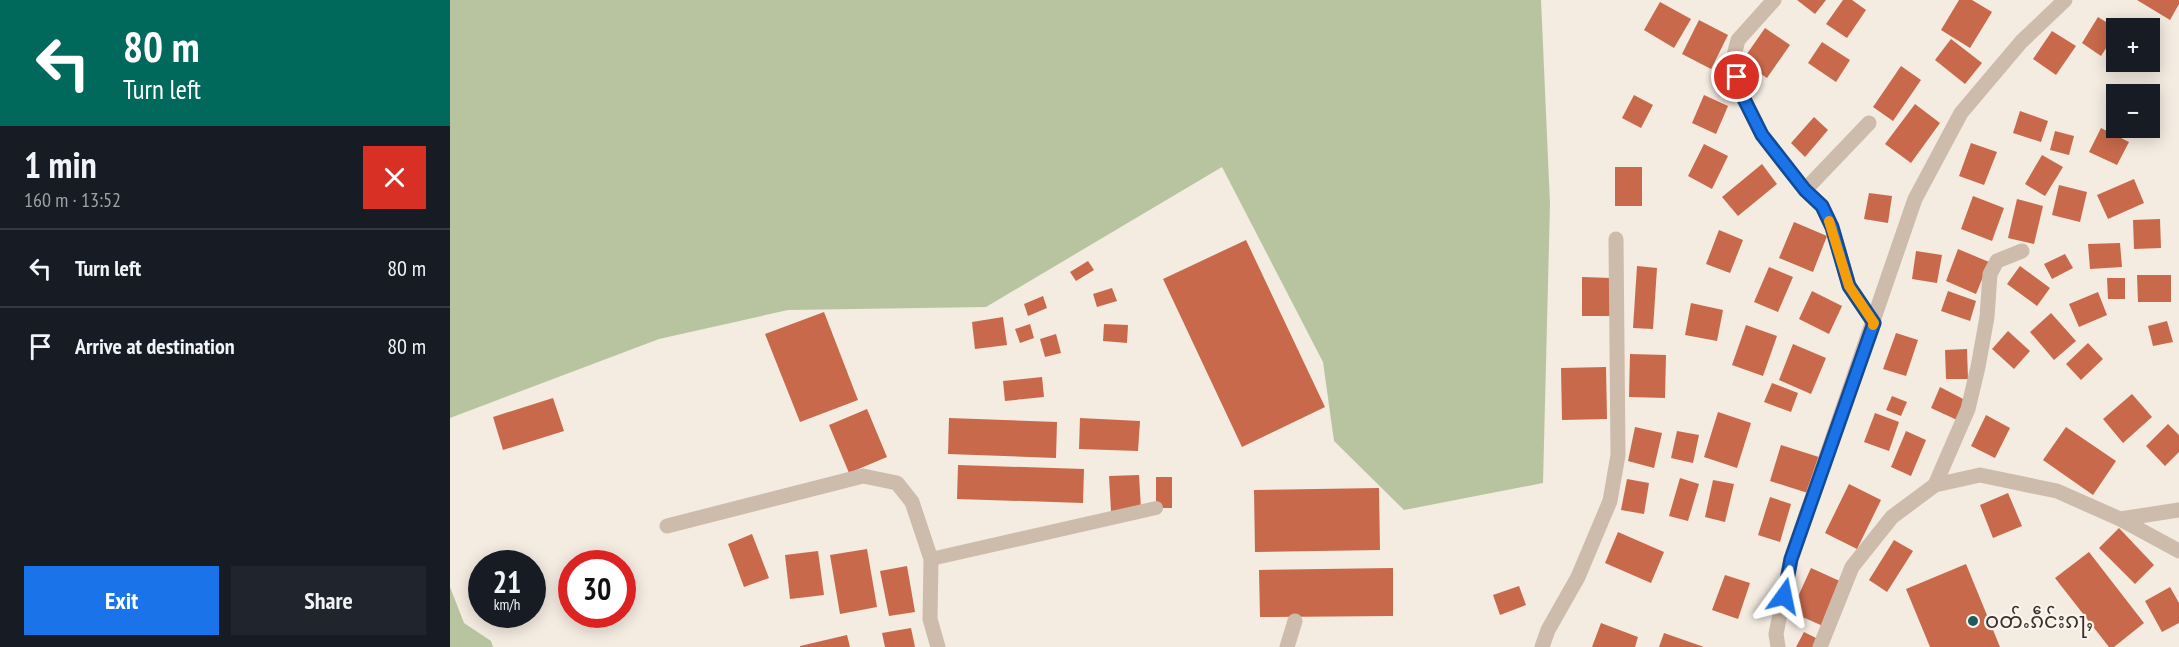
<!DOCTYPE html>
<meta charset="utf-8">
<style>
body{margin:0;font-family:"PT Sans Narrow","Noto Sans Myanmar",sans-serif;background:#20242c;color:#f1f3f6;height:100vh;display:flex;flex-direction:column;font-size:22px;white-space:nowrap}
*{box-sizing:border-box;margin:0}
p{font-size:20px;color:#9ea1a6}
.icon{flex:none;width:33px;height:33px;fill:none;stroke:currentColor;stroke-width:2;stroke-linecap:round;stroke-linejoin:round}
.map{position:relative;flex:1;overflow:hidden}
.details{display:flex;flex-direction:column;background:#171b24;width:450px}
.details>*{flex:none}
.banner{background:#00695c;color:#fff;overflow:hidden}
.tools{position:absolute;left:1656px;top:18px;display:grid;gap:12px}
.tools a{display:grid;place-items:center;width:54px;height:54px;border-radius:0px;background:#171b24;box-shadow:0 3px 15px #0003;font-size:30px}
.speed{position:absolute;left:18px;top:550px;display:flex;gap:12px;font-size:30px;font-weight:700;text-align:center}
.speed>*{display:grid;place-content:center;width:78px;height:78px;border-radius:50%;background:#171b24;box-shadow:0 3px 15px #0003;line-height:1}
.speed small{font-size:15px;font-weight:400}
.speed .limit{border:9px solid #d22;background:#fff;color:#111}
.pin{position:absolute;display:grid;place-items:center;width:51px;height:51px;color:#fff;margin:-26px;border:3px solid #fff;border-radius:50%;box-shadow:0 2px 6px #0007}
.me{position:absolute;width:66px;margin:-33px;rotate:12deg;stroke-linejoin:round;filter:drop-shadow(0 0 4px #0008)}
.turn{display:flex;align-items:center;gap:21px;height:126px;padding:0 24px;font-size:27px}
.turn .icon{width:78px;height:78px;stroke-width:2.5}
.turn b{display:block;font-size:42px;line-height:51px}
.round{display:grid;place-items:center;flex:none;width:63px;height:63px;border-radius:0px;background:#20242c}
.summary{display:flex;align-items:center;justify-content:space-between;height:102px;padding:0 24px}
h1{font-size:36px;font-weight:800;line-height:45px}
.primary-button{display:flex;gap:12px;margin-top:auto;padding:12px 24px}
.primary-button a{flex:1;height:69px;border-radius:0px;background:#1a73e8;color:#fff;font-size:24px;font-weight:800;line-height:69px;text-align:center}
.primary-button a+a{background:#20242c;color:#f1f3f6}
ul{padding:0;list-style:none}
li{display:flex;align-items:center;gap:18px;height:78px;padding:0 24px;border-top:2px solid #363941}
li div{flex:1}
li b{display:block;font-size:22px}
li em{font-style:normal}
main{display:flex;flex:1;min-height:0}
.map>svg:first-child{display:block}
.green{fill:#b8c4a0}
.building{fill:#c8694b}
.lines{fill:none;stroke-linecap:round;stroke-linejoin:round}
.lane{stroke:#cdbbac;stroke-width:14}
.street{stroke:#cdbbac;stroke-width:15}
.route-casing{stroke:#114b97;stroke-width:15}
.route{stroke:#1a73e8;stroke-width:10}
.slow{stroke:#f59e0b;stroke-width:10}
.poi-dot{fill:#1f5a5e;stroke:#fbf5ee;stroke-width:2}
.labels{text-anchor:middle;stroke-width:4.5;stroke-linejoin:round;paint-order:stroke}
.poi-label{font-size:21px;fill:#3b302b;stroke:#fbf5ee;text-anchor:start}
</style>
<main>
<section class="details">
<div class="banner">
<div class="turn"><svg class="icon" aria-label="left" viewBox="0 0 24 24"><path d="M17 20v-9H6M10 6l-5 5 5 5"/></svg><div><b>80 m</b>Turn left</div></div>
</div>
<div class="summary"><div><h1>1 min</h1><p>160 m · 13:52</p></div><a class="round" style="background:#d93025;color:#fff"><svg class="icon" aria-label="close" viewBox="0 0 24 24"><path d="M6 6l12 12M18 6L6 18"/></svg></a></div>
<ul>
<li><svg class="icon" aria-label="left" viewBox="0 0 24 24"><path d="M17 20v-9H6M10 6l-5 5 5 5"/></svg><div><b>Turn left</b></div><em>80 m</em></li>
<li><svg class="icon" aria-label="arrive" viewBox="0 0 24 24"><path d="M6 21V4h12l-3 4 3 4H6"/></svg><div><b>Arrive at destination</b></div><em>80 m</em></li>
</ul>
<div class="primary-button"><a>Exit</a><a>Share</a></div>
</section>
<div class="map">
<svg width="1729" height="647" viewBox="0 0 1729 647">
<rect width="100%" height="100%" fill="#f4ebe1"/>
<g class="green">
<path d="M 0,0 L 1091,0 L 1100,204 L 1093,483 L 954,510 L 884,441 L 873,362 L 772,167 L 536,307 L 338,310 L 209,339 L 0,418 Z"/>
<path d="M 0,587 L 14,623 L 41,641 L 43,647 L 0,647 Z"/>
</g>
<g class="building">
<path d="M 1347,0 L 1376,0 L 1365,14 Z"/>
<path d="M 1393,0 L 1402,0 L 1416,10 L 1397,38 L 1376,24 Z"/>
<path d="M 1509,0 L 1522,0 L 1542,12 L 1520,48 L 1491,30 Z"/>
<path d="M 1687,0 L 1729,0 L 1729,4 L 1720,20 Z"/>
<path d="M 1210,2 L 1241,19 L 1224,48 L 1194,30 Z"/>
<path d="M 1648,17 L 1666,28 L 1666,33 L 1651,56 L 1632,43 Z"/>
<path d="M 1249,20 L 1278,35 L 1261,69 L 1232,54 Z"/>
<path d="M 1315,28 L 1340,45 L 1317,78 L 1292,61 Z"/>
<path d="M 1602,31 L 1626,46 L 1606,75 L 1583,59 Z"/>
<path d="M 1501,39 L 1532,63 L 1515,84 L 1485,60 Z"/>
<path d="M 1372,42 L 1400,60 L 1386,82 L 1358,63 Z"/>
<path d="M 1451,66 L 1471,80 L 1443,121 L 1423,107 Z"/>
<path d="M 1184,95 L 1203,105 L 1191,128 L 1172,118 Z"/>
<path d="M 1254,95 L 1278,106 L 1266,134 L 1242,123 Z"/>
<path d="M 1465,104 L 1490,123 L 1461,163 L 1435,144 Z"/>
<path d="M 1570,111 L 1598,121 L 1591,142 L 1563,133 Z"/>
<path d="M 1364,117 L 1378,130 L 1355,157 L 1341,143 Z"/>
<path d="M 1651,128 L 1679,142 L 1667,165 L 1639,152 Z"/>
<path d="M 1605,131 L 1624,136 L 1619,155 L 1600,150 Z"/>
<path d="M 1521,143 L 1547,152 L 1534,185 L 1509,176 Z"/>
<path d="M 1254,144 L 1278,156 L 1262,189 L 1238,176 Z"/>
<path d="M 1592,155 L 1613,167 L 1595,196 L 1575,184 Z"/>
<path d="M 1312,164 L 1327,184 L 1288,216 L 1272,197 Z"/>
<rect x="1165" y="167" width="27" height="39"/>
<path d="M 1684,179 L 1694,203 L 1658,219 L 1647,195 Z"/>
<path d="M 1609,185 L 1637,192 L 1630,222 L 1602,215 Z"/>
<path d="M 1419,193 L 1442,196 L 1438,223 L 1414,219 Z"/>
<path d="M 1523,196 L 1554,208 L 1542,241 L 1511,229 Z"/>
<path d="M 1567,199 L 1593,206 L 1584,244 L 1558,238 Z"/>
<path d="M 1710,219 L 1711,248 L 1684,249 L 1683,220 Z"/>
<path d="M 1344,222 L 1377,236 L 1363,272 L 1329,258 Z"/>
<path d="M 1269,230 L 1293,240 L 1280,273 L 1256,264 Z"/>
<path d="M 796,240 L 875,407 L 792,447 L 713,279 Z"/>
<path d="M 1670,243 L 1672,267 L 1640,269 L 1638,244 Z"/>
<path d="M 1508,249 L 1539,262 L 1526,294 L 1496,281 Z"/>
<path d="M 1466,251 L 1492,255 L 1487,283 L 1462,279 Z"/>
<path d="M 1615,254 L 1623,268 L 1602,279 L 1594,264 Z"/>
<path d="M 638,261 L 644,270 L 626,281 L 620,272 Z"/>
<path d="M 1187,266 L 1207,268 L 1203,329 L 1183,328 Z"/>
<path d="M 1570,266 L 1600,288 L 1587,306 L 1557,284 Z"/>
<path d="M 1319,267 L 1343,277 L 1328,312 L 1304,302 Z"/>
<path d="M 1687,275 L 1721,275 L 1721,302 L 1688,302 Z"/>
<path d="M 1132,277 L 1161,278 L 1161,316 L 1132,316 Z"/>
<path d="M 1657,278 L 1675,278 L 1675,299 L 1658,299 Z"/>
<path d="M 662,288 L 667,301 L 647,307 L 643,294 Z"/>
<path d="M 1362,291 L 1392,306 L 1379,334 L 1349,319 Z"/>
<path d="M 1498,291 L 1526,301 L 1520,321 L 1491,311 Z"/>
<path d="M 1648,292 L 1657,315 L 1629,327 L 1619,304 Z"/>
<path d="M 593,296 L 597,308 L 578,316 L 574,304 Z"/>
<path d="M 1241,303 L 1273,310 L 1267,341 L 1235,335 Z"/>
<path d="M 374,312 L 408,400 L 350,422 L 315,334 Z"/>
<path d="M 1601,313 L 1626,341 L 1604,360 L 1580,332 Z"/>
<path d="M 553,317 L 557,345 L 525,349 L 522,322 Z"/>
<path d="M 1717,321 L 1723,342 L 1703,346 L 1698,326 Z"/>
<path d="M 580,324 L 584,338 L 570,343 L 565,329 Z"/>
<path d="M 654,324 L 678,325 L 677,343 L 653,341 Z"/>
<path d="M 1296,325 L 1327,336 L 1313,376 L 1282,365 Z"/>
<path d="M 1558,331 L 1580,351 L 1564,369 L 1542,349 Z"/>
<path d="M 1446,333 L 1468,340 L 1456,376 L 1433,369 Z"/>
<path d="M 606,334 L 611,353 L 595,357 L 590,339 Z"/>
<path d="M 1638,343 L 1653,359 L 1631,380 L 1616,364 Z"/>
<path d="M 1343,344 L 1376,358 L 1361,394 L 1329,380 Z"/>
<path d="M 1517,349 L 1518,379 L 1496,379 L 1495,350 Z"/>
<path d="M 1180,354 L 1216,355 L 1215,398 L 1179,397 Z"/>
<path d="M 1156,367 L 1157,419 L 1112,420 L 1111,368 Z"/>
<path d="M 592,377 L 594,397 L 555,401 L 553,381 Z"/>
<path d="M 1322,383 L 1348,393 L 1341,412 L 1314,402 Z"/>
<path d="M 1490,387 L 1517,401 L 1507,420 L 1481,408 Z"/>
<path d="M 1682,394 L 1702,417 L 1673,443 L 1653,419 Z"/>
<path d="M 1442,396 L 1457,402 L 1451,416 L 1436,410 Z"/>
<path d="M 103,398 L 114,431 L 53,450 L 43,417 Z"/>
<path d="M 417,409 L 437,457 L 399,473 L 379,425 Z"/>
<path d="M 1268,412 L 1301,423 L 1287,468 L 1254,457 Z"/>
<path d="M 1425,413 L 1449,422 L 1439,451 L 1414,442 Z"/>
<path d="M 1536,415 L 1560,428 L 1545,458 L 1521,446 Z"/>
<path d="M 499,418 L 607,422 L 606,458 L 498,454 Z"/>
<path d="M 630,418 L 690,421 L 688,451 L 629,449 Z"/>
<path d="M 1718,424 L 1729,435 L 1729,452 L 1715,466 L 1696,446 Z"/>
<path d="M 1185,427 L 1212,433 L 1204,468 L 1178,461 Z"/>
<path d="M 1616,427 L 1666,461 L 1643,495 L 1593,460 Z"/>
<path d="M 1227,431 L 1249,435 L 1243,463 L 1221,458 Z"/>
<path d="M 1456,431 L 1476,440 L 1461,476 L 1441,467 Z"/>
<path d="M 1331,445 L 1372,458 L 1361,494 L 1320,481 Z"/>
<path d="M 508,465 L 634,469 L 633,503 L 507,499 Z"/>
<path d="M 689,475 L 691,509 L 661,511 L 659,476 Z"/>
<rect x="706" y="477" width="16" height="31"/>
<path d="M 1230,478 L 1249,484 L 1238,521 L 1219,516 Z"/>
<path d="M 1177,479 L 1199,483 L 1194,514 L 1171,510 Z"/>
<path d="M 1263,480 L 1284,484 L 1275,522 L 1255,517 Z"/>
<path d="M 1399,484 L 1431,500 L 1407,549 L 1375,533 Z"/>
<path d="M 929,488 L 930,550 L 805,552 L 804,490 Z"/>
<path d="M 1558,493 L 1572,526 L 1543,538 L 1530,505 Z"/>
<path d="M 1320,497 L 1341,504 L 1330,542 L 1308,535 Z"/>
<path d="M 1669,528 L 1704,565 L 1685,584 L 1649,548 Z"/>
<path d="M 1168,532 L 1214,552 L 1201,583 L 1155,563 Z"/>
<path d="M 302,534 L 319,578 L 294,587 L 278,544 Z"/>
<path d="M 1444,540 L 1463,551 L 1437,592 L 1419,580 Z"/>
<path d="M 417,549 L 427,607 L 390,614 L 380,555 Z"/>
<path d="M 368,551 L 374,595 L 340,599 L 335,555 Z"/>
<path d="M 1639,552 L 1694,623 L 1664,647 L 1659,647 L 1605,578 Z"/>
<path d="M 1516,564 L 1550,647 L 1480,647 L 1456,589 Z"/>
<path d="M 457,566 L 465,612 L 439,616 L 430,571 Z"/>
<path d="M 943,568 L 943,616 L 810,617 L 809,570 Z"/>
<path d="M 1361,568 L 1392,582 L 1373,626 L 1341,612 Z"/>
<path d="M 1275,575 L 1300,583 L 1288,619 L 1262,610 Z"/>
<path d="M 1069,586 L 1076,605 L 1050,615 L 1043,595 Z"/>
<path d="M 1720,587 L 1729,603 L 1729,623 L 1712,632 L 1695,601 Z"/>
<path d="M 1151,623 L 1188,637 L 1185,647 L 1142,647 Z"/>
<path d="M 461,628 L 465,647 L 435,647 L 432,633 Z"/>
<path d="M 1354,632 L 1368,639 L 1364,647 L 1346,647 Z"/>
<path d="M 1214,633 L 1254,647 L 1209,647 Z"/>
<path d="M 397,635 L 400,647 L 350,647 L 350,646 Z"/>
</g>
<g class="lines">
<path class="lane" d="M 481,559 L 706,508"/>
<g class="street">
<path d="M 1324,0 L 1288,40 L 1283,59 L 1292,95 L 1312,135 L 1355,190 L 1372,206 L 1382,227 L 1399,286 L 1424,323"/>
<path d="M 1355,190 L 1419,123"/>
<path d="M 1485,485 L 1518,409 L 1528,367 L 1537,317 L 1540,274 L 1547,261 L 1572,251"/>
<path d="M 1670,519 L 1729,510"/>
<path d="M 217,526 L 413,476 L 447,483 L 462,502 L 481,559 L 480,619 L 488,647"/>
<path d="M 837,647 L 845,621"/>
<path d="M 1092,647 L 1098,630 L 1128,577 L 1160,501 L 1168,455 L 1166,239"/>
<path d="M 1328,647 L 1326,634 L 1341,559 L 1465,199 L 1511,113 L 1571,42 L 1615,0"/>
<path d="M 1370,647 L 1402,567 L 1442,517 L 1485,485 L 1530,475 L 1607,491 L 1670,519 L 1729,551"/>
</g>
</g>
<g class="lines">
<g class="route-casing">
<path id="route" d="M 1287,77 L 1292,95 L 1312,135 L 1355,190 L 1372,206 L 1382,227 L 1399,286 L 1424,323 L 1341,559 L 1334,596"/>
</g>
<use href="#route" class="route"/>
<path class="slow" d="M 1379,221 L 1399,286 L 1424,323 L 1423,325"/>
</g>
<circle class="poi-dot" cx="1523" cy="621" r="6"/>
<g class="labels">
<g class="poi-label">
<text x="1535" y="628">ဝတ်ႉၵဵင်းၵႃႇ</text>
</g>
</g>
</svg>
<div class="tools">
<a>+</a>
<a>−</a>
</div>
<div class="speed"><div>21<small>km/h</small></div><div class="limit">30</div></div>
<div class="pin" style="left:1287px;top:77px;background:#d93025"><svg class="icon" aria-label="arrive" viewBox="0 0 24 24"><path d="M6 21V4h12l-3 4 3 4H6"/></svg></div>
<svg class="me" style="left:1334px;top:596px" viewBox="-20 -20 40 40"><path d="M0-17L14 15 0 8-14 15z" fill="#1a73e8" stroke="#fff" stroke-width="4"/></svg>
</div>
</main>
